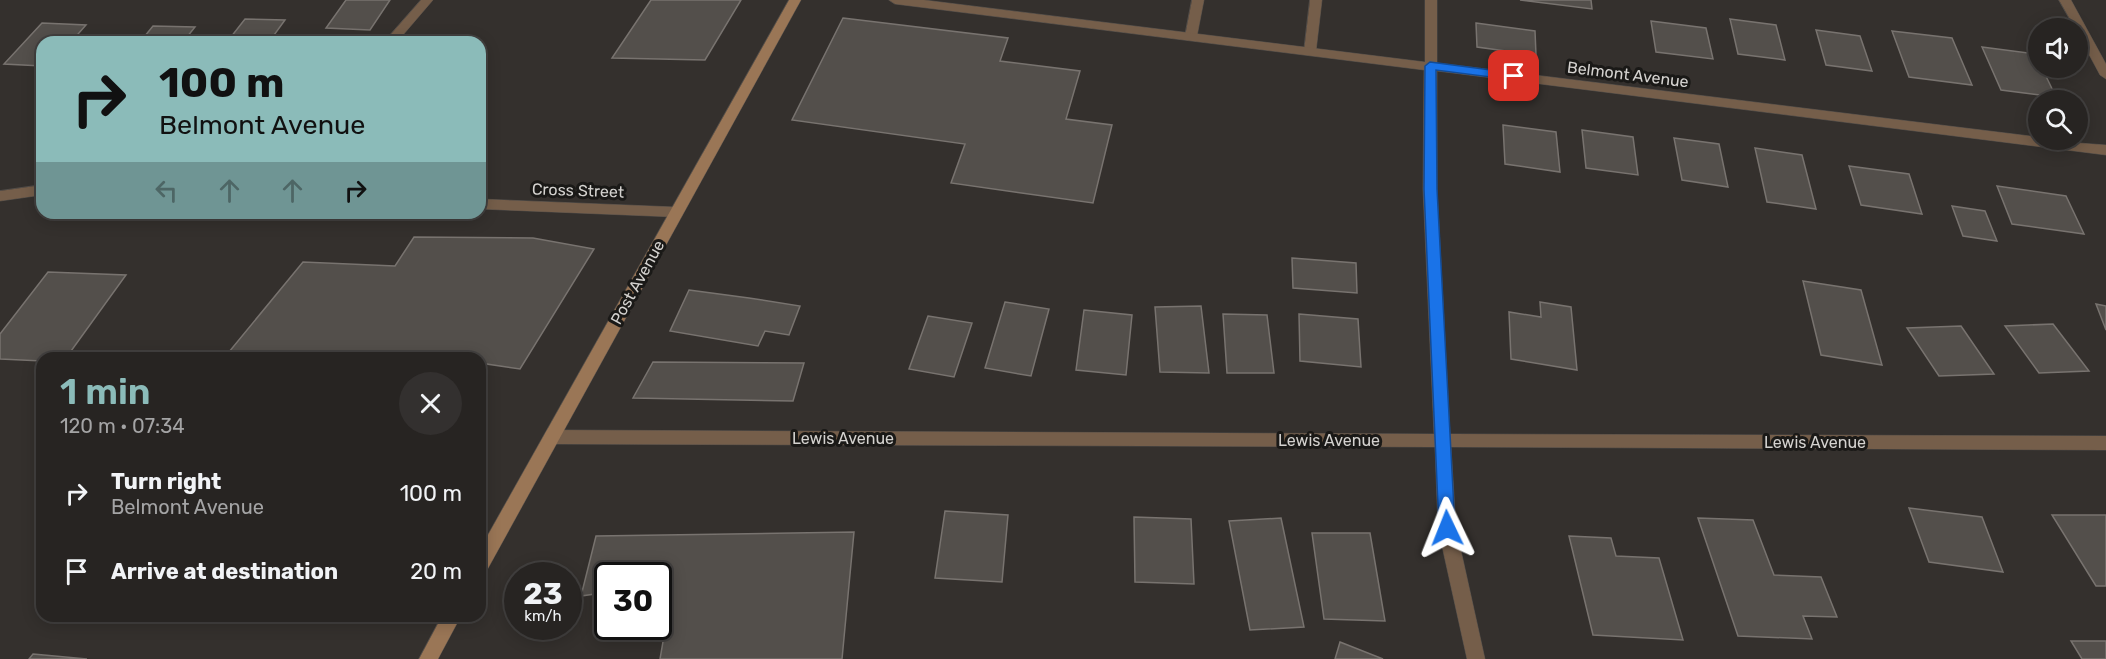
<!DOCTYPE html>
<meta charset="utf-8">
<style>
body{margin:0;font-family:Rubik,sans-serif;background:#33302f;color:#f1f3f6;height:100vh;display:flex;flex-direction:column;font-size:22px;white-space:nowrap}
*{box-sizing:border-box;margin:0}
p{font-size:20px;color:#a4a4a5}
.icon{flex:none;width:33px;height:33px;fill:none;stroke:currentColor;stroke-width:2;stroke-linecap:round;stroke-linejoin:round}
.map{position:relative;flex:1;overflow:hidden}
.details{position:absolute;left:36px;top:352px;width:450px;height:270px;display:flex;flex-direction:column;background:#272422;border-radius:18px;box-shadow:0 3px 15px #0003,0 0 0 2px #434140}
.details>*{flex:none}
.banner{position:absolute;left:36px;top:36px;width:450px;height:183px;border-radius:18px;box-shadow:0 3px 15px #0003,0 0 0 2px #434140;background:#8bbbb9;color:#111;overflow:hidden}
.controls{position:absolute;left:2028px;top:18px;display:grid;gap:12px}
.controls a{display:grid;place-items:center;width:60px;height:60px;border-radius:50%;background:#272422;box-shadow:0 3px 15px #0003,0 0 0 2px #434140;font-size:30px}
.speed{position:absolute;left:504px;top:562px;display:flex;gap:12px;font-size:30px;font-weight:700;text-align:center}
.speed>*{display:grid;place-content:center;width:78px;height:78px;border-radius:50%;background:#272422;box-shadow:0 3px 15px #0003,0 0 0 2px #434140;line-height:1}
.speed small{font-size:15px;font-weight:400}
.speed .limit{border:3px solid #111;border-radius:9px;background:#fff;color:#111}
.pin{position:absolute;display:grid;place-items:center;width:51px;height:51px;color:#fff;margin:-26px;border-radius:12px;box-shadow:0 3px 9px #0006}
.me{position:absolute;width:66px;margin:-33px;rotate:358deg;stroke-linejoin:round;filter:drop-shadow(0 0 4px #0008)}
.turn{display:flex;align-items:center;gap:21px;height:126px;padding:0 24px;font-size:27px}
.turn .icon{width:78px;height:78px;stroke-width:2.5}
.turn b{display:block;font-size:42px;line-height:51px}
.lanes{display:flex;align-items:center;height:57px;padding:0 24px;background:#0003;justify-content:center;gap:30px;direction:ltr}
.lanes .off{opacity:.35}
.round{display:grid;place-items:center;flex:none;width:63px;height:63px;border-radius:32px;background:#33302f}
.headline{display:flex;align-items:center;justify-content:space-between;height:102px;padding:0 24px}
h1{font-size:36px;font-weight:600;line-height:45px;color:#8bbbb9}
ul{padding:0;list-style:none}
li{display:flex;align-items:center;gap:18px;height:78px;padding:0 24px}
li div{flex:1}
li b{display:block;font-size:22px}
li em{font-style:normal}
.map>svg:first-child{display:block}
.building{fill:#534f4b;stroke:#78736f;stroke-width:1.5}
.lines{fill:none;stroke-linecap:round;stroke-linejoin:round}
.lane-casing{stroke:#514d4a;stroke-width:1}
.street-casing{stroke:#514d4a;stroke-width:1}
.secondary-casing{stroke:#514d4a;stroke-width:1}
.lane{fill:#755e4a;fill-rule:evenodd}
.street{fill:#755e4a;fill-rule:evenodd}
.secondary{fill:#9a7656;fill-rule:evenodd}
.route{fill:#1a73e8;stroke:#114b97;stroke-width:1.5}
.labels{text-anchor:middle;stroke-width:6;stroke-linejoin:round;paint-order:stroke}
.street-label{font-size:16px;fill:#d4d2cf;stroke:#1a1917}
</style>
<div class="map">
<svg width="2106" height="659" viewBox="0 0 2106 659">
<rect width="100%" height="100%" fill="#34302d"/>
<g class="building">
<path d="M 346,0 L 390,0 L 370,30 L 326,28 Z"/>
<path d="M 651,0 L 741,0 L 705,60 L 612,58 Z"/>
<path d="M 1520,0 L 1591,0 L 1592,9 Z"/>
<path d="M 843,18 L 1008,38 L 1000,61 L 1080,71 L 1066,119 L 1112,125 L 1093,203 L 951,183 L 965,144 L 792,120 Z"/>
<path d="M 245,19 L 285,20 L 269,42 L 227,42 Z"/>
<path d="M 1730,19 L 1776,25 L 1785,60 L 1738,54 Z"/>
<path d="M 1651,21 L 1706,28 L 1713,59 L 1656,52 Z"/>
<path d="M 42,23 L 86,25 L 71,42 L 42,42 L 42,66 L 4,64 Z"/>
<path d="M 1476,23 L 1535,31 L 1536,55 L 1477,47 Z"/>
<path d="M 153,26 L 195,27 L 183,42 L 140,42 Z"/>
<path d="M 1816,30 L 1860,36 L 1872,71 L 1826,65 Z"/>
<path d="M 1892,31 L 1952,38 L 1972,85 L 1909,77 Z"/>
<path d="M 1982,47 L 2036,54 L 2038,68 L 2042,68 L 2056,97 L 2001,90 Z"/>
<path d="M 1503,125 L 1556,132 L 1560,172 L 1505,164 Z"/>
<path d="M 1582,130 L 1633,137 L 1638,175 L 1586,168 Z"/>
<path d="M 1674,138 L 1719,144 L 1728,187 L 1682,180 Z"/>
<path d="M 1755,148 L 1802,155 L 1816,209 L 1767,202 Z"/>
<path d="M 1849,166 L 1909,174 L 1922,214 L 1861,205 Z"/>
<path d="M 1997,186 L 2066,196 L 2084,234 L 2012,224 Z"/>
<path d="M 1952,206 L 1985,211 L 1997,241 L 1963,236 Z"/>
<path d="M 414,237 L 533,238 L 594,249 L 520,369 L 480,363 L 480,358 L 224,358 L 303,262 L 395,266 Z"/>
<path d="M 1292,258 L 1356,263 L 1357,293 L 1293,288 Z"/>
<path d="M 48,272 L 126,275 L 66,358 L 42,358 L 42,361 L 0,359 L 0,334 Z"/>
<path d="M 1803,281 L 1861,290 L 1882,365 L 1821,355 Z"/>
<path d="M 689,290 L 749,298 L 800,306 L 789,335 L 765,331 L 758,346 L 670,331 Z"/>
<path d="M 1005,302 L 1049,309 L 1031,376 L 985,368 Z"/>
<path d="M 1540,302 L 1571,307 L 1577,370 L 1511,359 L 1509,312 L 1541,317 Z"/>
<path d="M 2096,304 L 2106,306 L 2106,330 Z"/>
<path d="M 1201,306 L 1209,373 L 1160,372 L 1155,307 Z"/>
<path d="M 1084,310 L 1132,315 L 1126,375 L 1076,370 Z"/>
<path d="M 1223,314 L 1267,315 L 1274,373 L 1227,373 Z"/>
<path d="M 1299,314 L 1358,319 L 1361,367 L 1300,361 Z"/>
<path d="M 928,316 L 972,323 L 954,377 L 909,369 Z"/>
<path d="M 2053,324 L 2089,371 L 2039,373 L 2005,326 Z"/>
<path d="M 1961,326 L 1994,374 L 1939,376 L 1907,328 Z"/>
<path d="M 653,362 L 804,363 L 793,401 L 633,398 Z"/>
<path d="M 1909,508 L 1982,517 L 2003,572 L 1929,562 Z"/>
<path d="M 945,511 L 1008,515 L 1002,582 L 935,578 Z"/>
<path d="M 2052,515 L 2106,515 L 2106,586 L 2096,586 Z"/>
<path d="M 1134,517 L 1191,519 L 1194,584 L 1135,582 Z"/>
<path d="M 1281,518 L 1304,627 L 1250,630 L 1229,521 Z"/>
<path d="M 1698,518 L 1753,520 L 1774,575 L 1821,577 L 1837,617 L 1803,616 L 1812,639 L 1738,636 Z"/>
<path d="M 854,532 L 842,659 L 660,659 L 664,636 L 600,636 L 608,603 L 608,627 L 658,627 L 658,576 L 608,576 L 608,592 L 581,596 L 596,536 Z"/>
<path d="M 1312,533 L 1370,533 L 1385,621 L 1324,619 Z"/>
<path d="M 1569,536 L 1611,538 L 1616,556 L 1659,558 L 1683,640 L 1593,635 Z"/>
<path d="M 2071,641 L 2106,641 L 2106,659 L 2082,659 Z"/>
<path d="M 1340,642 L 1383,659 L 1335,659 Z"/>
<path d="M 33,654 L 87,659 L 29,659 Z"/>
</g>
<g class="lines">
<g class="lane-casing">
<g id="lane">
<path d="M 421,0 L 433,0 L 397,42 L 384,42 Z"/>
<path d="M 1192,0 L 1204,0 L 1197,36 L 1191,40 L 1185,36 Z"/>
<path d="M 1310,0 L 1322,0 L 1316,51 L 1310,55 L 1304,51 Z"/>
</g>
</g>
<g class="street-casing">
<g id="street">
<path d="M 889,0 L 924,0 L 1425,62 L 1425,0 L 1437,0 L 1437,63 L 2038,137 L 2038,140 L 2106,145 L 2106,155 L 1437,71 L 1437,189 L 1450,434 L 2106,436 L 2106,450 L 1451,447 L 1456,528 L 1485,659 L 1467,659 L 1438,528 L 1435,447 L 552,444 L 546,442 L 544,437 L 546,432 L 552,430 L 1434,434 L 1423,189 L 1424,70 L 895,4 Z"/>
<path d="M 2059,0 L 2071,0 L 2106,64 L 2106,79 L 2100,75 L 2078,34 L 2078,28 L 2075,28 Z"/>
<path d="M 42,185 L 42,195 L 0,201 L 0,191 Z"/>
<path d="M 480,199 L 675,207 L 682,212 L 675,217 L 480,209 Z"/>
</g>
</g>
<g class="secondary-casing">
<g id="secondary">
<path d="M 789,0 L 801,0 L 486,572 L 480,574 L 480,549 Z"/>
<path d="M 442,616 L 461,616 L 438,659 L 419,659 Z"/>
</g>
</g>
<use href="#lane" class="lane"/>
<use href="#street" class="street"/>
<use href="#secondary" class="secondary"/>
</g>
<path class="route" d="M 1430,62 L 1514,73 L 1520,76 L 1514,80 L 1436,70 L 1437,189 L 1455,528 L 1452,533 L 1447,535 L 1441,533 L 1439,528 L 1424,189 L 1425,66 Z"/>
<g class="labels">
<g class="street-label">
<text transform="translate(1628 74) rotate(7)" y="6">Belmont Avenue</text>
<text transform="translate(578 190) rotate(2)" y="6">Cross Street</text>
<text transform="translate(637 282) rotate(-61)" y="6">Post Avenue</text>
<text x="843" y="444">Lewis Avenue</text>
<text x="1329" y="446">Lewis Avenue</text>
<text x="1815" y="448">Lewis Avenue</text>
</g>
</g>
</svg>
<div class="controls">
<a><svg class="icon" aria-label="sound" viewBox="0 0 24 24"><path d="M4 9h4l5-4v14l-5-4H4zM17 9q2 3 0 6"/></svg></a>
<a><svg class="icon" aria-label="search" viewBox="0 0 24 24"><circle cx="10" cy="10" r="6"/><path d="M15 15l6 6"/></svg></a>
</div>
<div class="speed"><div>23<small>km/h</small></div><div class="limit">30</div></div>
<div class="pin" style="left:1514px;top:76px;background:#d93025"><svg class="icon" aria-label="arrive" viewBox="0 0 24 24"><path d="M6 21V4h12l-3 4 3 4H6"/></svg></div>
<svg class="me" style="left:1447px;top:528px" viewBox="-20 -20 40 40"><path d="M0-17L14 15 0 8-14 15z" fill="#1a73e8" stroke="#fff" stroke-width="4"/></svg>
<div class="banner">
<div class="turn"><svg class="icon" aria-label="right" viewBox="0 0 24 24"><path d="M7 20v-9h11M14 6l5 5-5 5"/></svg><div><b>100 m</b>Belmont Avenue</div></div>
<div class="lanes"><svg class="icon off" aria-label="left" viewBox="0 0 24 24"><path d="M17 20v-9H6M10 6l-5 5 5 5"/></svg><svg class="icon off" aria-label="ahead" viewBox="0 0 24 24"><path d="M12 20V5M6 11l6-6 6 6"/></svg><svg class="icon off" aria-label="ahead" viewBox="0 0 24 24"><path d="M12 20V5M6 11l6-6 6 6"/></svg><svg class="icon" aria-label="right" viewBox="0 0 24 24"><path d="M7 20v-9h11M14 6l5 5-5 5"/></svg></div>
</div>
<section class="details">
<div class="headline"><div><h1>1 min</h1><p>120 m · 07:34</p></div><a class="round"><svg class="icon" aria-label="close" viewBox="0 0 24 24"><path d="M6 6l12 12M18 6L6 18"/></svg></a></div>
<ul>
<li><svg class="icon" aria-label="right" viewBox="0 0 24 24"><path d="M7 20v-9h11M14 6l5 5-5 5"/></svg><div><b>Turn right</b><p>Belmont Avenue</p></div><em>100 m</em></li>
<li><svg class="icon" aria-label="arrive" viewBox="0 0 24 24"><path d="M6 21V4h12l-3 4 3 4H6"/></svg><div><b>Arrive at destination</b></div><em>20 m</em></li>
</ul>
</section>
</div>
